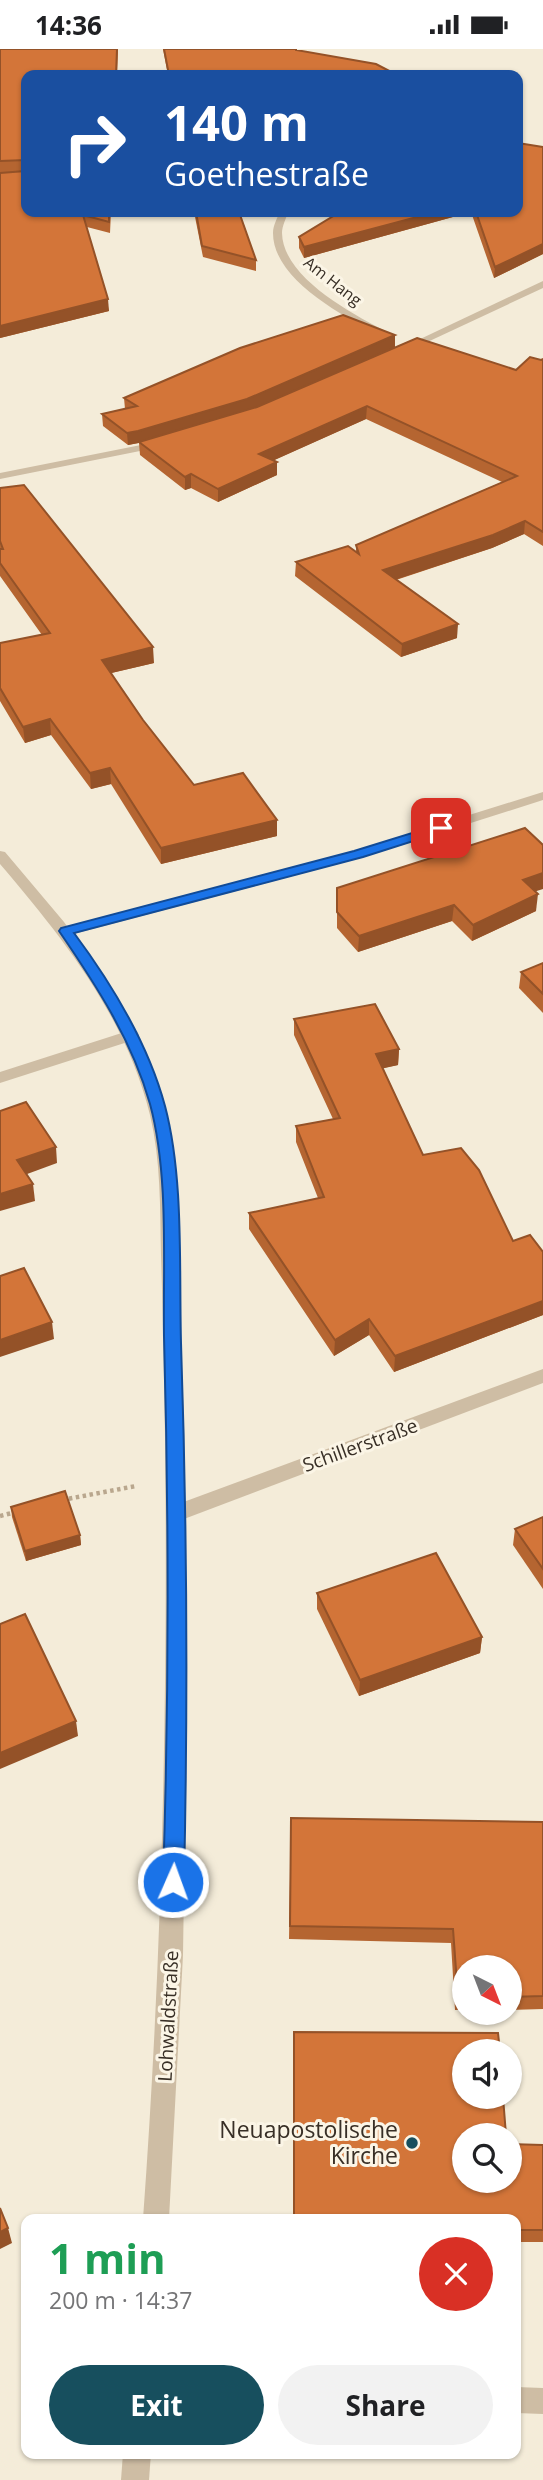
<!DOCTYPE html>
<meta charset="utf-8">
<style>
body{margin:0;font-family:"Open Sans",sans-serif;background:#f2f2f2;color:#202124;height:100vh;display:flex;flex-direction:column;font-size:26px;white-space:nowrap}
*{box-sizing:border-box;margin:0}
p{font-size:23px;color:#757577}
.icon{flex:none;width:38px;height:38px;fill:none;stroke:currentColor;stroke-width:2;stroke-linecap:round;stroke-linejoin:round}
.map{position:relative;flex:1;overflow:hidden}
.sheet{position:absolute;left:21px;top:2165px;width:500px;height:245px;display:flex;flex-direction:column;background:#fff;border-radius:14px;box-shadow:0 2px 5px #0004}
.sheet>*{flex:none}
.banner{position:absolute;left:21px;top:21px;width:502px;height:147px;border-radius:14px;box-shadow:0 2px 5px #0004;background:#1a4fa0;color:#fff;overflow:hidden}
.needle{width:46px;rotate:138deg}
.tools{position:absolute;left:452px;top:1906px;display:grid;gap:14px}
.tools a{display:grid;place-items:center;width:70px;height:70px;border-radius:50%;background:#fff;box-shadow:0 2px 5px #0004;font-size:35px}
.pin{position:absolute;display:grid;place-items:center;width:60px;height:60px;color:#fff;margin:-30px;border-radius:14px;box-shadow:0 4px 10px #0006}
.me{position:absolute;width:77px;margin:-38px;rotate:2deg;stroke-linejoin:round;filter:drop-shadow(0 0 5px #0008)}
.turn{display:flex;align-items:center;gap:24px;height:147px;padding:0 28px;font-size:32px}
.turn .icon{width:91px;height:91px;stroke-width:2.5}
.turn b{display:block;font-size:49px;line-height:60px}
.round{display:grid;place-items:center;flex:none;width:74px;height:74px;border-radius:37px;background:#f2f2f2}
.summary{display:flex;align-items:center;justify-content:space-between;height:119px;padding:0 28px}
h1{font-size:42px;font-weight:700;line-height:52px;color:#1e9e55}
.action{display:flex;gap:14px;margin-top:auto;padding:14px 28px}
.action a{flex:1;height:80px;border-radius:42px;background:#174f5e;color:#fff;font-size:28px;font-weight:700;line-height:80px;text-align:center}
.action a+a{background:#f2f2f2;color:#202124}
.status{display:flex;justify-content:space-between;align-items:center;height:49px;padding:0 35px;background:#fff;direction:ltr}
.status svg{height:19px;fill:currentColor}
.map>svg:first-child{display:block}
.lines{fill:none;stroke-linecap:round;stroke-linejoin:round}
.path{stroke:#b9a78e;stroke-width:4.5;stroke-dasharray:3.5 3.5;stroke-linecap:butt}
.minor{fill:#cebda4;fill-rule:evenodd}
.tertiary{fill:#cebda4;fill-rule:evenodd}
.wall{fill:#b56531}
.shaded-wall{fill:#945228}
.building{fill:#d37539;stroke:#945228;stroke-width:2}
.route{fill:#1a73e8;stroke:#114b97;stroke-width:2}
.poi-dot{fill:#174f5e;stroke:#fbf5e6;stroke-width:2.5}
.labels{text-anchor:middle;stroke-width:6;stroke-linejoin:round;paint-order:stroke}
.far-street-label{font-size:16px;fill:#382f26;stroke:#fbf5e6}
.street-label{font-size:19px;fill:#382f26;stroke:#fbf5e6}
.near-poi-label{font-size:23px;fill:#382f26;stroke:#fbf5e6;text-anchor:end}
</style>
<div class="status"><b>14:36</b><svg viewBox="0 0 49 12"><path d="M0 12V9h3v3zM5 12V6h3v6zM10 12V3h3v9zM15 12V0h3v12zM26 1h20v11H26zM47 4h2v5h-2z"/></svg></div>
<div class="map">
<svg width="543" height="2431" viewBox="0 0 543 2431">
<rect width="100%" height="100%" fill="#f4ecd9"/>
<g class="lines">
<g class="path">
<path d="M 62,1451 L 136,1437"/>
<path d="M 0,1467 L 16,1463"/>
</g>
<g class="minor">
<path d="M 280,163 L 288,163 C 286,170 282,177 282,184 C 283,229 353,265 387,283 L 387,287 L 381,287 C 345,268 273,231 273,184 C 273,177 277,169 280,163 Z"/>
<path d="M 543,232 L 543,239 L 406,303 L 397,301 Z"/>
<path d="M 161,392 L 166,395 L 165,397 L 0,430 L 0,424 Z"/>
<path d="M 543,743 L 543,751 L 364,808 L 66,887 L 59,882 L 61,879 L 354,802 Z"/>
<path d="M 131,981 L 137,982 L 139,986 L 137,990 L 0,1034 L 0,1023 Z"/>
<path d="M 543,1320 L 543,1334 L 184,1470 L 177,1472 L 170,1470 L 167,1464 L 170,1458 Z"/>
<path d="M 516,2338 L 543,2339 L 543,2365 L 516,2364 Z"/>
</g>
<g class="tertiary">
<path d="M 0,802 L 5,803 L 64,873 L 116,946 L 153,1022 L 166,1065 L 175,1112 L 184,1377 L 187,1641 L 183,1906 L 169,2170 L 143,2170 C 162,1910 168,1650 165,1389 C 164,1328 163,1267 161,1206 C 160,1159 161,1112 150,1066 C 126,968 64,890 0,815 Z"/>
<path d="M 123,2404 L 151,2404 L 149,2431 L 121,2431 Z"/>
</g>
</g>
<g class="wall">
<path d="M 0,0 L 118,0 L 117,26 L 26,26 L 26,163 L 111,163 L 110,184 L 87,178 L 109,262 L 0,289 Z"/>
<path d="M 163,0 L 296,0 L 296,1 L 397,26 L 168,26 Z"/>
<path d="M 543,98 L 543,205 L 494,229 L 471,163 L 304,209 L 299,199 L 299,188 L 340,163 L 518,163 Z"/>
<path d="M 194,163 L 239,163 L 256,211 L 256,222 L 203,208 Z"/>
<path d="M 395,286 L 395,298 L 516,321 L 543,310 L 543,497 L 524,485 L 492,499 L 396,531 L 457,589 L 401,608 L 295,527 L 296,513 L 356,502 L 356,496 L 502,433 L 366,370 L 274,411 L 277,413 L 277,426 L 218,453 L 191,439 L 185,441 L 140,406 L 139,394 L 128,396 L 103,377 L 102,365 L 125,360 L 124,349 Z"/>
<path d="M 0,439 L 154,614 L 111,624 L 143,671 L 194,736 L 277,787 L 161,815 L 111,735 L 91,740 L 51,686 L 25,694 L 0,652 L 0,594 L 42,586 L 0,527 Z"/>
<path d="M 337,839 L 535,842 L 536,862 L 472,892 L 452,872 L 358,903 L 337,879 Z"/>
<path d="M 543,914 L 543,964 L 519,939 L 521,923 Z"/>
<path d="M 294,970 L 399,1000 L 398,1016 L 383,1019 L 423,1106 L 513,1192 L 543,1203 L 543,1266 L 394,1323 L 369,1286 L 334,1307 L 249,1180 L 249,1164 L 318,1149 L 296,1093 L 296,1077 L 333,1070 L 294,986 Z"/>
<path d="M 11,1458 L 80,1486 L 81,1496 L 26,1512 L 12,1468 Z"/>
<path d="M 543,1468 L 543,1540 L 513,1496 L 515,1480 Z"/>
<path d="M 317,1544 L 482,1588 L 480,1604 L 359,1647 L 317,1560 Z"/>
<path d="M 291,1769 L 543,1773 L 543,1960 L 509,1961 L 509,1918 L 464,1918 L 464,1961 L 455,1961 L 451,1894 L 289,1890 Z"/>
<path d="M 543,2096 L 543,2193 L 516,2193 L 516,2170 L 464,2132 Z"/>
</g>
<g class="shaded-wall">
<path d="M 436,163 L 471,163 L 304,209 L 304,198 Z"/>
<path d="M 543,195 L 543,205 L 494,229 L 495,218 Z"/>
<path d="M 108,250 L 109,262 L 0,289 L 0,277 Z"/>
<path d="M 395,286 L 395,298 L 247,362 L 138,394 L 128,396 L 127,384 Z"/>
<path d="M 367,357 L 366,370 L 259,418 L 259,405 Z"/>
<path d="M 277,413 L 277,426 L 218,453 L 218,440 Z"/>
<path d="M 191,425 L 191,439 L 185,441 L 185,428 Z"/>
<path d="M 525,472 L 524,485 L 492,499 L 382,535 L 383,521 Z"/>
<path d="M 458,575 L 457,589 L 401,608 L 402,595 Z"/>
<path d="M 153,598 L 154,614 L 103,626 L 102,611 Z"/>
<path d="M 50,670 L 51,686 L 25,694 L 23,678 Z"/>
<path d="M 110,719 L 111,735 L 91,740 L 90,724 Z"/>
<path d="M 277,771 L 277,787 L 161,815 L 161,799 Z"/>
<path d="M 543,824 L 543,840 L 521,847 L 523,831 Z"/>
<path d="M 538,845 L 536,862 L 472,892 L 473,876 Z"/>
<path d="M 454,856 L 452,872 L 358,903 L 359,887 Z"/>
<path d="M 399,1000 L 398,1016 L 376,1021 L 376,1005 Z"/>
<path d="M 56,1098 L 57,1114 L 19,1128 L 17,1111 Z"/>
<path d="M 33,1135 L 35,1152 L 0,1162 L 0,1145 Z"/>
<path d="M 543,1252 L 543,1266 L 394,1323 L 395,1307 Z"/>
<path d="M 369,1270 L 369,1286 L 334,1307 L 335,1291 Z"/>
<path d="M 52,1273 L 54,1290 L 0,1308 L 0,1291 Z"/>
<path d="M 80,1486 L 81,1496 L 26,1512 L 25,1502 Z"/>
<path d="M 482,1588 L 480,1604 L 359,1647 L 360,1631 Z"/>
<path d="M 76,1672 L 78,1687 L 0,1720 L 0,1704 Z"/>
<path d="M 8,2179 L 12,2194 L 0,2200 L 0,2183 Z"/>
</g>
<g class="building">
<path d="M 0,0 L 117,0 L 116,26 L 26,26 L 26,111 L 0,112 Z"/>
<path d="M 164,0 L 296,0 L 296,1 L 376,15 L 397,26 L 169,26 Z"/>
<path d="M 518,94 L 543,98 L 543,195 L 495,218 L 476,163 L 518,163 Z"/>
<path d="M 26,115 L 26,163 L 109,163 L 109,173 L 83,166 L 108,250 L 0,277 L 0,124 L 25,122 Z"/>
<path d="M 196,163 L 239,163 L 256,211 L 202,197 Z"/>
<path d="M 340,163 L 436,163 L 304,198 L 299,188 Z"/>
<path d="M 343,266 L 395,286 L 247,350 L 138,382 L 127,384 L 102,365 L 137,357 L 124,349 L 240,299 Z"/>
<path d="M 417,289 L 516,321 L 530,308 L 541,311 L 543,310 L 543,483 L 525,472 L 493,486 L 383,521 L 458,575 L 402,595 L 296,513 L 348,497 L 359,505 L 356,496 L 517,427 L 367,357 L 259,405 L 277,413 L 218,440 L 191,425 L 185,428 L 139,393 L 257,358 Z"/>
<path d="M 24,436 L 153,598 L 102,611 L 143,671 L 194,736 L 243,724 L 277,771 L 161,799 L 110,719 L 90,724 L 50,670 L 23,678 L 0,639 L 0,594 L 50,584 L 0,514 L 0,500 L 3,500 L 0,492 L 0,439 Z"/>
<path d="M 525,779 L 543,796 L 543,824 L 523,831 L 538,845 L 473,876 L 454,856 L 359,887 L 337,863 L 337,839 Z"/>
<path d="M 543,914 L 543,945 L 521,923 Z"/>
<path d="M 375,955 L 399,1000 L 376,1005 L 423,1106 L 461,1099 L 479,1121 L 513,1192 L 530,1186 L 543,1203 L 543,1252 L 395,1307 L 369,1270 L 335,1291 L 249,1164 L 324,1148 L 296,1077 L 340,1069 L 294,970 Z"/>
<path d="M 26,1053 L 56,1098 L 17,1111 L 33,1135 L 0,1145 L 0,1062 Z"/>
<path d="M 24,1219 L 52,1273 L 0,1291 L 0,1227 Z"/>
<path d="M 65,1442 L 80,1486 L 25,1502 L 11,1458 Z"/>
<path d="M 543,1468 L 543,1520 L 515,1480 Z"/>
<path d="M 436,1504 L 482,1588 L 360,1631 L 317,1544 Z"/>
<path d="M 25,1565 L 76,1672 L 0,1704 L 0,1575 Z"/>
<path d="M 291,1769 L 543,1773 L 543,1947 L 509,1948 L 509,1918 L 464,1918 L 464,1948 L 458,1948 L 453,1880 L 290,1877 Z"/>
<path d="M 294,1983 L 498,1984 L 500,2002 L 464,2002 L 464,2048 L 503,2048 L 506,2086 L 464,2086 L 464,2132 L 509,2132 L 509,2095 L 543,2096 L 543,2181 L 516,2181 L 516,2170 L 294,2170 Z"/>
<path d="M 0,2159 L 8,2179 L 0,2183 Z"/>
</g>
<path class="route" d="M 441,775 L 447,779 L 445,782 L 363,808 L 74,884 C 112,935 148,994 165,1057 C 184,1129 179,1218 181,1294 C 187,1474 188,1653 184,1833 L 181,1840 L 173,1843 L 166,1840 L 163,1833 C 169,1651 169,1470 164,1287 C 163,1214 169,1125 150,1055 C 132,991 96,936 59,882 L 61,879 L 354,802 Z"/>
<circle class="poi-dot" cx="412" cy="2094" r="7"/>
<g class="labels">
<g class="far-street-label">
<text transform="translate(333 232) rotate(38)" y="6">Am Hang</text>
</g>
<g class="street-label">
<text transform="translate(360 1396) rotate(-20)" y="7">Schillerstraße</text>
<text transform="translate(168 1967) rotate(-87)" y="7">Lohwaldstraße</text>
</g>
<g class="near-poi-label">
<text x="398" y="2089">Neuapostolische<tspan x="398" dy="26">Kirche</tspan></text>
</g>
</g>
</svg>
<div class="tools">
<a><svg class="needle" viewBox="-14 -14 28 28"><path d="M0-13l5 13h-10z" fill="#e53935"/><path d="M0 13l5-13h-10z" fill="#757577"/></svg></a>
<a><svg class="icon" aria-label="sound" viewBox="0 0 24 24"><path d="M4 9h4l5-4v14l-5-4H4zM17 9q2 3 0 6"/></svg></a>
<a><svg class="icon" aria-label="search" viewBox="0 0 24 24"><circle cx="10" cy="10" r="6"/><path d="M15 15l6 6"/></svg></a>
</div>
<div class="pin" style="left:441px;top:779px;background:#d93025"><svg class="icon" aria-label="arrive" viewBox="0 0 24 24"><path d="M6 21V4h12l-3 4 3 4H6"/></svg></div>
<svg class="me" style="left:173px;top:1833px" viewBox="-20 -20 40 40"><circle r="17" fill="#1a73e8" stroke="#fff" stroke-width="3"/><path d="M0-11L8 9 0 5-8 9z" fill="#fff"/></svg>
<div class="banner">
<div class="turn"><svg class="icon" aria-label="right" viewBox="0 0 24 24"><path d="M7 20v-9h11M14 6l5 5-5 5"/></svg><div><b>140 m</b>Goethestraße</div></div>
</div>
<section class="sheet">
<div class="summary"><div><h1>1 min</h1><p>200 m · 14:37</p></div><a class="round" style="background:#d93025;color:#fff"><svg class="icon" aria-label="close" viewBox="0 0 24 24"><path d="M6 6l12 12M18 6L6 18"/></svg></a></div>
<div class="action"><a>Exit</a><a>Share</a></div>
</section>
</div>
